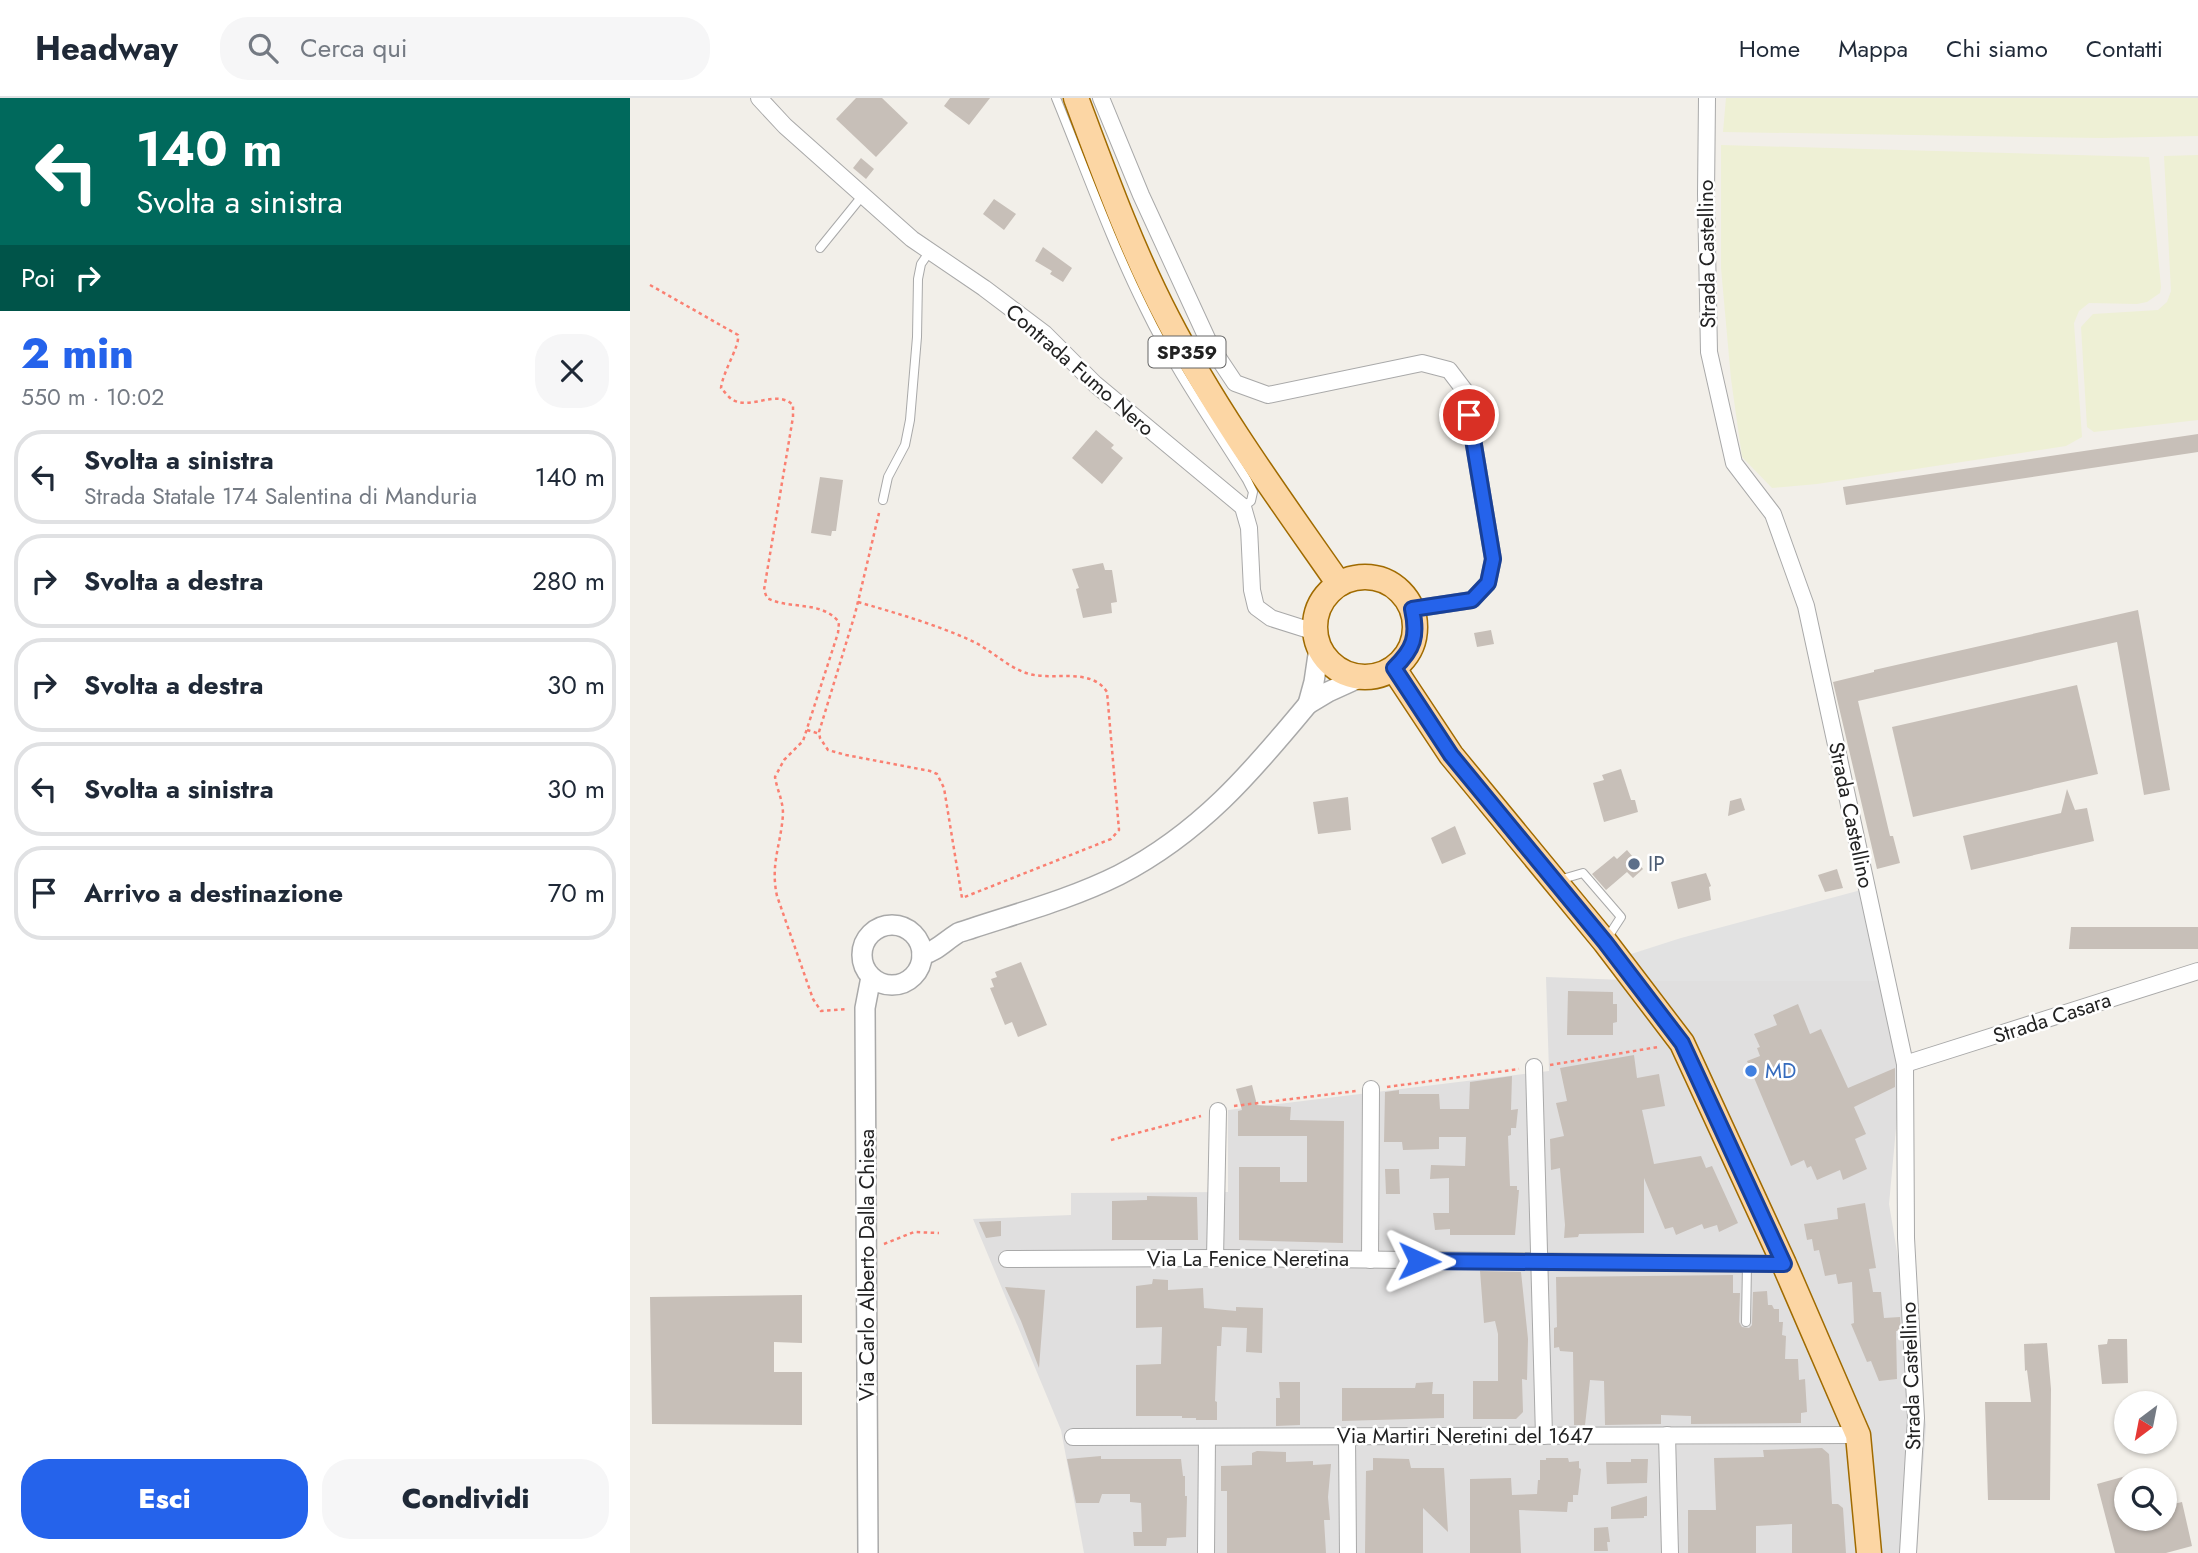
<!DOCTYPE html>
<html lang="it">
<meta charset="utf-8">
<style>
body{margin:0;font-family:Jost,sans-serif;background:#f6f6f7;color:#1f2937;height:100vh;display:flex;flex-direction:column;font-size:26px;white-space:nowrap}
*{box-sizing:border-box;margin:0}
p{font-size:23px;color:#747a83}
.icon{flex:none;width:38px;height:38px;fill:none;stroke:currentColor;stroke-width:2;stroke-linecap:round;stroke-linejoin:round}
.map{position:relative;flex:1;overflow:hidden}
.drawer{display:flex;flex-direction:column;background:#fff;width:630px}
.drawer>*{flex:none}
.banner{background:#00695c;color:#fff;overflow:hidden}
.needle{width:46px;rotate:212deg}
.fabs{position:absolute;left:1484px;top:1293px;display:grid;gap:14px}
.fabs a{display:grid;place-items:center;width:63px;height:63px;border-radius:50%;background:#fff;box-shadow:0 2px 5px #0004;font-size:35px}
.pin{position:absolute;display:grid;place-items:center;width:60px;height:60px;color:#fff;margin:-30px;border:4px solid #fff;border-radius:50%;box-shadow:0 2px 7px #0007}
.me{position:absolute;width:77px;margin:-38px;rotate:91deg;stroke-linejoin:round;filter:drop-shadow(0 0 5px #0008)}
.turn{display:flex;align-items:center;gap:24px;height:147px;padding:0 21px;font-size:32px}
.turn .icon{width:91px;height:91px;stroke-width:2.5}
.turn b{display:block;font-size:49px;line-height:60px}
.then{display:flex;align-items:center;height:66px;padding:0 21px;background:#0003;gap:14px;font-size:26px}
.round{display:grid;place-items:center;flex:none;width:74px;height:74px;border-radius:28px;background:#f6f6f7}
.summary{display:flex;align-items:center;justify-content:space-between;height:119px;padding:0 21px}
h1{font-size:42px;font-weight:800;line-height:52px;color:#2563eb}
.cta{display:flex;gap:14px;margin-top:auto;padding:14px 21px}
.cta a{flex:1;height:80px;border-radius:28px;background:#2563eb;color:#fff;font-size:28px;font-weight:800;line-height:80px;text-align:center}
.cta a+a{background:#f6f6f7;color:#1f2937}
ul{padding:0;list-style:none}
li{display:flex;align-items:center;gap:21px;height:94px;margin:0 14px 10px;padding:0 7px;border:4px solid #e0e1e3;border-radius:28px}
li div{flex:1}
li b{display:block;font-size:26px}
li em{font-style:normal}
header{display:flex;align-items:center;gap:42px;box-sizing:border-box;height:98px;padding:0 35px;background:#fff;border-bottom:2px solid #e0e1e3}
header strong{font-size:33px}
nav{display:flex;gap:38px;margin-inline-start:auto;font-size:24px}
.search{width:490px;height:63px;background:#f6f6f7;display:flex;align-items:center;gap:18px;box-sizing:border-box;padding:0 24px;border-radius:28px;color:#747a83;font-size:26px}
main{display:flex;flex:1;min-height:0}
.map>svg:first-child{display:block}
.residential{fill:#e0dfdf}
.farmland{fill:#eef0d5}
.parking{fill:#e2e2e2}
.building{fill:#c7bfb8}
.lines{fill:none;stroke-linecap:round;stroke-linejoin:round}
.service-casing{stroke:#a9a9a9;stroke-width:10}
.minor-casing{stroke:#a9a9a9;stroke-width:18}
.tertiary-casing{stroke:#a9a9a9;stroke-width:22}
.primary-casing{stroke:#a06b00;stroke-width:27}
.path{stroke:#fa8072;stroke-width:2.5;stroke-dasharray:3.5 3.5;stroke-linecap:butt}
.service{stroke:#fff;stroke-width:8}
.minor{stroke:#fff;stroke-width:16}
.tertiary{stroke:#fff;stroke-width:19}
.primary{stroke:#fcd6a4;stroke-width:24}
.route-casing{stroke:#184099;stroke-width:18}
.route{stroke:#2563eb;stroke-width:12}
.service-dot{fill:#5c6f8a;stroke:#fff;stroke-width:2.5}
.shop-dot{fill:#3f7fe0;stroke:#fff;stroke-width:2.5}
.labels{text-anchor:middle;stroke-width:5;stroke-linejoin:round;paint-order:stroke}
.shield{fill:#fff;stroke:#646464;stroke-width:2}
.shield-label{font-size:19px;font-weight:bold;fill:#222}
.street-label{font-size:21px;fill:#222;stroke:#fff}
.service-label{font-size:21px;fill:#4e5e75;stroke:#fff;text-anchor:start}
.shop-label{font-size:21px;fill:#366cbe;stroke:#fff;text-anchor:start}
</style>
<header>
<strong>Headway</strong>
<div class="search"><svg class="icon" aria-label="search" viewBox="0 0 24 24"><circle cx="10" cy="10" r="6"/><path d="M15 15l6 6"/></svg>Cerca qui</div>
<nav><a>Home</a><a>Mappa</a><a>Chi siamo</a><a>Contatti</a></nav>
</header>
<main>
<section class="drawer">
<div class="banner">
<div class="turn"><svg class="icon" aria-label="left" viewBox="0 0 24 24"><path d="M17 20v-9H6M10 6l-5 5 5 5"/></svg><div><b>140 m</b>Svolta a sinistra</div></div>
<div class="then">Poi<svg class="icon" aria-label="right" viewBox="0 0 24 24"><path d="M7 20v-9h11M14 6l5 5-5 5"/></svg></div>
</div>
<div class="summary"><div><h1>2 min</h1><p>550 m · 10:02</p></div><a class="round"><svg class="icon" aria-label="close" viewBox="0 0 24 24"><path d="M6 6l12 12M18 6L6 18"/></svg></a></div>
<ul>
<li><svg class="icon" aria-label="left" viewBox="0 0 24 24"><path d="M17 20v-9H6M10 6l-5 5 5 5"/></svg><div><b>Svolta a sinistra</b><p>Strada Statale 174 Salentina di Manduria</p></div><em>140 m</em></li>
<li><svg class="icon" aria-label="right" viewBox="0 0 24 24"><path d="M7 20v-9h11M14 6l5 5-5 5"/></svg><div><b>Svolta a destra</b></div><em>280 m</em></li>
<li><svg class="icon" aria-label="right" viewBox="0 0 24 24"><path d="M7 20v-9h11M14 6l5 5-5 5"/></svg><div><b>Svolta a destra</b></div><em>30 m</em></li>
<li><svg class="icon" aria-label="left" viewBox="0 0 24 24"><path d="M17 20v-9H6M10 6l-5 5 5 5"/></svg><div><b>Svolta a sinistra</b></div><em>30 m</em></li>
<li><svg class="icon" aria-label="arrive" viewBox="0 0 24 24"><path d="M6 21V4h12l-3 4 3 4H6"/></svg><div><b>Arrivo a destinazione</b></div><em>70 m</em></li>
</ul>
<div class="cta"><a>Esci</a><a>Condividi</a></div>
</section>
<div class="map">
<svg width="1568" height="1455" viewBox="0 0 1568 1455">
<rect width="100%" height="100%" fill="#f2efe9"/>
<path class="residential" d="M 916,879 L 1020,883 L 1256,883 L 1270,987 L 1259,1106 L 1296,1327 L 1287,1455 L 454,1455 L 431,1332 L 343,1121 L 441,1117 L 441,1095 L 598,1094 L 598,1012 L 919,973 Z"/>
<g class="farmland">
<path d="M 1096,0 L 1568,0 L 1568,38 L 1472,40 L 1093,34 Z"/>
<path d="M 1091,47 L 1519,59 L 1531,189 L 1530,195 L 1517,204 L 1507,206 L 1459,205 L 1449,213 L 1444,225 L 1452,339 L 1436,348 L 1187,386 L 1142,390 L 1112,359 L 1101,281 L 1091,170 Z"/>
<path d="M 1568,57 L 1568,322 L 1464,334 L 1457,329 L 1451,229 L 1463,216 L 1528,212 L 1537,204 L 1541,193 L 1534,58 Z"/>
</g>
<path class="parking" d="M 1231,792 L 1256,883 L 1020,883 L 998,857 L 1051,840 Z"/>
<g class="building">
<path d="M 226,0 L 252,0 L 278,25 L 246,59 L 206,21 Z"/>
<path d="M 320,0 L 360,0 L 339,27 L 314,8 Z"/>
<path d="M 231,60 L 244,71 L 236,81 L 223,70 Z"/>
<path d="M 364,101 L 386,116 L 374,132 L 353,116 Z"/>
<path d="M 413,149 L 442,170 L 433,184 L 420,176 L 422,173 L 405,163 Z"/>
<path d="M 466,332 L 484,347 L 481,350 L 493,360 L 472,386 L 442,360 Z"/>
<path d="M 1568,336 L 1568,354 L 1216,407 L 1213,389 Z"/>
<path d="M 190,379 L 213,382 L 206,433 L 202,433 L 201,438 L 181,435 Z"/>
<path d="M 473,465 L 475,472 L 482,472 L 487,504 L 481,505 L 482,515 L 453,520 L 446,491 L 449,490 L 442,471 Z"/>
<path d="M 1508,512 L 1540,692 L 1514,697 L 1487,544 L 1228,603 L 1260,738 L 1263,738 L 1270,765 L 1247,771 L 1203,584 L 1244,574 L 1244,572 Z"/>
<path d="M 861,532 L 864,546 L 847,549 L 844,535 Z"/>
<path d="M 1447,587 L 1468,676 L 1283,719 L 1262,629 Z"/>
<path d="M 991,671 L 1001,702 L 1005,702 L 1008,714 L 974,724 L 963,685 L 974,682 L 972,677 Z"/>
<path d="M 1437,691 L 1445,712 L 1457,710 L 1464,743 L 1341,772 L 1333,738 L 1431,715 Z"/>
<path d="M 718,699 L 721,732 L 688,736 L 683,704 Z"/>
<path d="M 1111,700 L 1115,712 L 1098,718 L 1100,703 Z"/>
<path d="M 825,728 L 836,756 L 812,766 L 801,740 Z"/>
<path d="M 997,752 L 1013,771 L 1003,780 L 997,774 L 976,792 L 962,776 L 984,758 L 987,761 Z"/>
<path d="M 1207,771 L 1213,790 L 1195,794 L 1188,777 Z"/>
<path d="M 1076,775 L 1081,788 L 1079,789 L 1081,802 L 1048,811 L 1041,784 Z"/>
<path d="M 1441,829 L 1568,829 L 1568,851 L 1439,851 Z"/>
<path d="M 391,864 L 417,927 L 388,939 L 382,924 L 375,927 L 360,890 L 364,889 L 361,881 L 367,879 L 365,874 Z"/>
<path d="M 938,893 L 983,894 L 983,906 L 987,906 L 987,924 L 983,925 L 983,937 L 937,937 Z"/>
<path d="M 1168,906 L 1180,936 L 1191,931 L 1218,990 L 1265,970 L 1265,989 L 1224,1009 L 1236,1036 L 1225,1041 L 1237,1071 L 1213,1082 L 1210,1072 L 1187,1082 L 1181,1068 L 1177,1070 L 1174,1062 L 1161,1068 L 1117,963 L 1130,958 L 1127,950 L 1130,949 L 1124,936 L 1147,927 L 1143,917 Z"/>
<path d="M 1004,957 L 1007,980 L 1029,976 L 1030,982 L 1035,1008 L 1012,1012 L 1024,1066 L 1071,1058 L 1076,1070 L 1082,1068 L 1108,1125 L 1089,1134 L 1087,1127 L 1074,1131 L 1072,1126 L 1046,1137 L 1043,1129 L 1035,1131 L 1014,1080 L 1014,1135 L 949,1136 L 948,1139 L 934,1140 L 935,1127 L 930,1070 L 921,1072 L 920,1041 L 934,1038 L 926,1005 L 937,1003 L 930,970 Z"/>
<path d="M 882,978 L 881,1012 L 888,1011 L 886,1030 L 881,1030 L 881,1037 L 878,1038 L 880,1088 L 887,1088 L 887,1092 L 889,1092 L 885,1137 L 820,1137 L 820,1131 L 805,1132 L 803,1115 L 819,1115 L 819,1080 L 800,1081 L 801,1067 L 835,1068 L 836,1039 L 809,1039 L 809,1051 L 773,1052 L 772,1044 L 754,1044 L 755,994 L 769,992 L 769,996 L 809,996 L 810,1011 L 839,1011 L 840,984 Z"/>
<path d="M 622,987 L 627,1007 L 661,1009 L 660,1022 L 714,1023 L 713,1145 L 609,1142 L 609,1069 L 650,1069 L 650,1084 L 677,1084 L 677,1038 L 608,1038 L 608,1013 L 612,1012 L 606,991 Z"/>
<path d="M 755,1071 L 769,1071 L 770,1096 L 756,1096 Z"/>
<path d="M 517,1098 L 567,1099 L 568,1142 L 482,1142 L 482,1103 L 517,1102 Z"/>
<path d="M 1235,1105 L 1246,1170 L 1239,1171 L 1243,1194 L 1251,1194 L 1254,1220 L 1270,1219 L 1271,1233 L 1266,1233 L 1267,1281 L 1249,1283 L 1241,1263 L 1237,1264 L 1221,1226 L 1224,1225 L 1222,1184 L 1208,1186 L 1206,1176 L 1195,1178 L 1189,1152 L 1184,1153 L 1182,1141 L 1177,1142 L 1174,1126 L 1208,1121 L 1207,1110 Z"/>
<path d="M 371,1123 L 371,1138 L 356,1140 L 349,1124 Z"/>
<path d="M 850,1173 L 891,1174 L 898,1241 L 897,1282 L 892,1281 L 893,1314 L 886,1321 L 843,1321 L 843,1283 L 868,1283 L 868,1236 L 865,1223 L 854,1225 Z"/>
<path d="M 1103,1177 L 1103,1195 L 1110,1195 L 1109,1224 L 1112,1229 L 1119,1230 L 1122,1227 L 1123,1194 L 1137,1193 L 1138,1207 L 1142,1207 L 1144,1211 L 1149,1211 L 1149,1224 L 1153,1224 L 1152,1237 L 1156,1238 L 1155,1261 L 1168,1261 L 1169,1282 L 1175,1281 L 1177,1314 L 1171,1315 L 1171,1325 L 1061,1326 L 1061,1318 L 1031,1317 L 1031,1326 L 975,1327 L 974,1283 L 960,1282 L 955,1327 L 944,1327 L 943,1254 L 930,1253 L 929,1249 L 924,1250 L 924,1230 L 927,1229 L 926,1179 Z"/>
<path d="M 523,1181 L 538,1182 L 538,1192 L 573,1190 L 574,1210 L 606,1213 L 606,1209 L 633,1210 L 632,1255 L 616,1254 L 617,1230 L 592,1229 L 591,1248 L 587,1248 L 585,1303 L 587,1304 L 587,1322 L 566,1322 L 566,1320 L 552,1320 L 552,1318 L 506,1318 L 506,1267 L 531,1266 L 532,1229 L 506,1230 L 506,1188 L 522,1186 Z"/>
<path d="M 375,1189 L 415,1192 L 409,1270 L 391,1223 Z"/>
<path d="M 172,1197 L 172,1245 L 144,1244 L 144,1274 L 172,1274 L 172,1327 L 22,1326 L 20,1199 Z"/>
<path d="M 1478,1241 L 1497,1241 L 1498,1285 L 1472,1286 L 1468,1247 L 1477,1246 Z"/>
<path d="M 1417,1245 L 1421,1291 L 1420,1402 L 1358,1402 L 1355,1304 L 1401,1304 L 1397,1272 L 1395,1273 L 1394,1246 Z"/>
<path d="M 649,1284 L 670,1284 L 670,1327 L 646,1328 L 646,1300 L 650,1300 Z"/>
<path d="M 803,1284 L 802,1296 L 814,1296 L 814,1320 L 712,1323 L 712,1290 L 785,1290 L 786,1285 Z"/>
<path d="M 1192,1350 L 1199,1356 L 1202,1406 L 1208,1406 L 1213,1410 L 1216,1455 L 1162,1455 L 1162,1426 L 1126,1428 L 1126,1455 L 1058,1455 L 1058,1412 L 1086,1412 L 1084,1360 L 1134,1359 L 1133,1352 Z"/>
<path d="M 627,1353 L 656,1354 L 656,1364 L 683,1363 L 683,1367 L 701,1366 L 698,1399 L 700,1422 L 694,1422 L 696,1455 L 597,1455 L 597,1393 L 591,1393 L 591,1368 L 622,1367 L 622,1355 Z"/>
<path d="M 471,1358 L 471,1361 L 551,1361 L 553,1378 L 555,1378 L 555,1398 L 557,1398 L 556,1439 L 537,1440 L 536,1448 L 504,1448 L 503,1434 L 512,1434 L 511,1405 L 500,1404 L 500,1396 L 472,1396 L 469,1405 L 446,1405 L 437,1361 Z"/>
<path d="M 743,1360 L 779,1361 L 781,1370 L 814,1370 L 818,1434 L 793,1410 L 793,1455 L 735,1455 L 736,1373 L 743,1372 Z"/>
<path d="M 916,1360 L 938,1360 L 939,1364 L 949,1363 L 949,1370 L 951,1371 L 948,1397 L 943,1397 L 943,1404 L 938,1404 L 937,1414 L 889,1412 L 891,1455 L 840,1455 L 840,1381 L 881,1380 L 882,1397 L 907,1396 L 908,1382 L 910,1382 L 910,1362 L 916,1362 Z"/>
<path d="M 1001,1361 L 1018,1361 L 1017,1385 L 977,1386 L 976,1364 L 1001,1364 Z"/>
<path d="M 1496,1378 L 1496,1421 L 1535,1421 L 1535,1408 L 1552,1404 L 1562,1448 L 1536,1455 L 1485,1455 L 1467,1386 Z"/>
<path d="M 1017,1398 L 1017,1418 L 1014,1418 L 1014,1420 L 981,1421 L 981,1409 Z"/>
<path d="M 978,1429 L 980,1444 L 977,1444 L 978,1453 L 964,1453 L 964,1430 Z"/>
</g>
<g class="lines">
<g class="service-casing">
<g id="service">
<path d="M 426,0 C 455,71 481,144 515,212 C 544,272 582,326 617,382 L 623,394 L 621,403 L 613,409"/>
<path d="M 190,150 L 233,97"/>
<path d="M 253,402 L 258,379 L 275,347 L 280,322 L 287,239 L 288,181 L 291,166 L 300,153"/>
<path d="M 929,782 L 953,775 L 991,819 L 976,842"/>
<path d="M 1116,1224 L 1117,1166"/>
</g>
</g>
<g class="minor-casing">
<g id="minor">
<path d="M 129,0 L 155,28 L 282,141 L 354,190 L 415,236 L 465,286 L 613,409 L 619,430 L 622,492 L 626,509 L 641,520 L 685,534"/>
<path d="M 471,0 L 511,97 L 581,249 L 605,285 L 638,297 L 792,265 L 819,272 L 835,293 L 863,461 L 858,485 L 842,502 L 782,511"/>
<path d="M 1077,0 L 1076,96 L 1079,254 L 1104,365 L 1143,416 L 1176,508 L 1275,966 L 1276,1140 L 1286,1320 L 1278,1455"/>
<path d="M 1275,966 L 1568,873"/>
<path d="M 904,969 L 914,1338"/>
<path d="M 585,1160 L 588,1013"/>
<path d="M 377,1161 L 585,1160 L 1154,1166"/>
<path d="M 740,1162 L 741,991"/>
<path d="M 1037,1337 L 1040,1455"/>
<path d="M 717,1338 L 718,1455"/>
<path d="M 443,1339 L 1228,1337"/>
<path d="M 576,1455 L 577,1339"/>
</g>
</g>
<g class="tertiary-casing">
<g id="tertiary">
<path d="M 689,550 L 684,584 L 678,606 L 698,594 L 731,579"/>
<circle cx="262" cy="857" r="30"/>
<path d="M 292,857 C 307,853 315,843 328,835 C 332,833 338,832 343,830 C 392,814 443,800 489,777 C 570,735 621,675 678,606"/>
<path d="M 238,1455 L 235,910 L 241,879"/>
</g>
</g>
<g class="primary-casing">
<g id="primary">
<path d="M 446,0 C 474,75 501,150 538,221 C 586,314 649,400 709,486"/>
<circle cx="735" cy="529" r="50"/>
<path d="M 764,571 L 821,657 L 975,844 L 1052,945 L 1154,1166 L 1228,1337 L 1239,1455"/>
</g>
</g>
<g class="path">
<path d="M 20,187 L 108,237 C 110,248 93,273 91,290 C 94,293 99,300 103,302 C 122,312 146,291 163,307 L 163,319 L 134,492 L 137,500 C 160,512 191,502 209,524 L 208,535 L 173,643 L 154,662 L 145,679 C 147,692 153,702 153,716 C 151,747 140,766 147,798 L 183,901 L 191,913 L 218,911"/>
<path d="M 228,504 C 266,515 304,526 340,542 C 360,551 376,568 396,575 C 422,584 460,568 477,594 L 489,732 L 481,741 L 332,800 L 314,690 L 307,676 L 300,673 L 216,657 L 198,652 L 190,640 L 189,634 L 225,516 C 233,483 241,449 249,415"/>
<path d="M 177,632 L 190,636"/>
<path d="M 920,967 L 1028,949"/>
<path d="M 757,989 L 889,971"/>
<path d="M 604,1008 L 726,993"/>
<path d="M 481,1042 L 571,1018"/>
<path d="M 254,1146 L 284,1134 L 309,1135"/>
</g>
<use href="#service" class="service"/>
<use href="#minor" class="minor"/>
<use href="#tertiary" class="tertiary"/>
<use href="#primary" class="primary"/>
</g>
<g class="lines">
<g class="route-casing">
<path id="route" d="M 789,1163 L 1154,1166 L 1052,945 L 975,844 L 821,657 L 764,570 C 784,551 788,538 782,511 L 842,502 L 858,485 L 863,461 L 839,317"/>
</g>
<use href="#route" class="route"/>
</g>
<circle class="service-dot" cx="1004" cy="766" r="7"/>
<circle class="shop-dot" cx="1121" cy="973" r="7"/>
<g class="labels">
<rect class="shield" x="518.5" y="238.5" width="77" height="31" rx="5"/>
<g class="shield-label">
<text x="557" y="261">SP359</text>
</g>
<g class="street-label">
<text transform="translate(1077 156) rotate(-91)" y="7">Strada Castellino</text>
<text transform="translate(450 272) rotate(41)" y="7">Contrada Fumo Nero</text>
<text transform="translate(1221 717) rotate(78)" y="7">Strada Castellino</text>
<text transform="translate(1422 920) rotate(-18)" y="7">Strada Casara</text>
<text x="618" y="1168">Via La Fenice Neretina</text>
<text transform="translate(237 1167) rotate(-90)" y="7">Via Carlo Alberto Dalla Chiesa</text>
<text transform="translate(1281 1278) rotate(-92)" y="7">Strada Castellino</text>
<text x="835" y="1345">Via Martiri Neretini del 1647</text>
</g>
<g class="service-label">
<text x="1018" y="773">IP</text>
</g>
<g class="shop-label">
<text x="1135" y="980">MD</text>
</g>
</g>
</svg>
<div class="fabs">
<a><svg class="needle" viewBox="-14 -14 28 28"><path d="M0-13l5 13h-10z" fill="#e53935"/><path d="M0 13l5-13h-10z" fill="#747a83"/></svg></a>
<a><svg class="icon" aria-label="search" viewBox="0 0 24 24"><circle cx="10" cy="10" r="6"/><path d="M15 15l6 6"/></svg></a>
</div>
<div class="pin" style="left:839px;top:317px;background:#d93025"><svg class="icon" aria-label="arrive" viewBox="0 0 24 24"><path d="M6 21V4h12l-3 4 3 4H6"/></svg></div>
<svg class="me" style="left:789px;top:1163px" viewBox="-20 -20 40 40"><path d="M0-17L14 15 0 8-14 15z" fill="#2563eb" stroke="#fff" stroke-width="4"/></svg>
</div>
</main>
